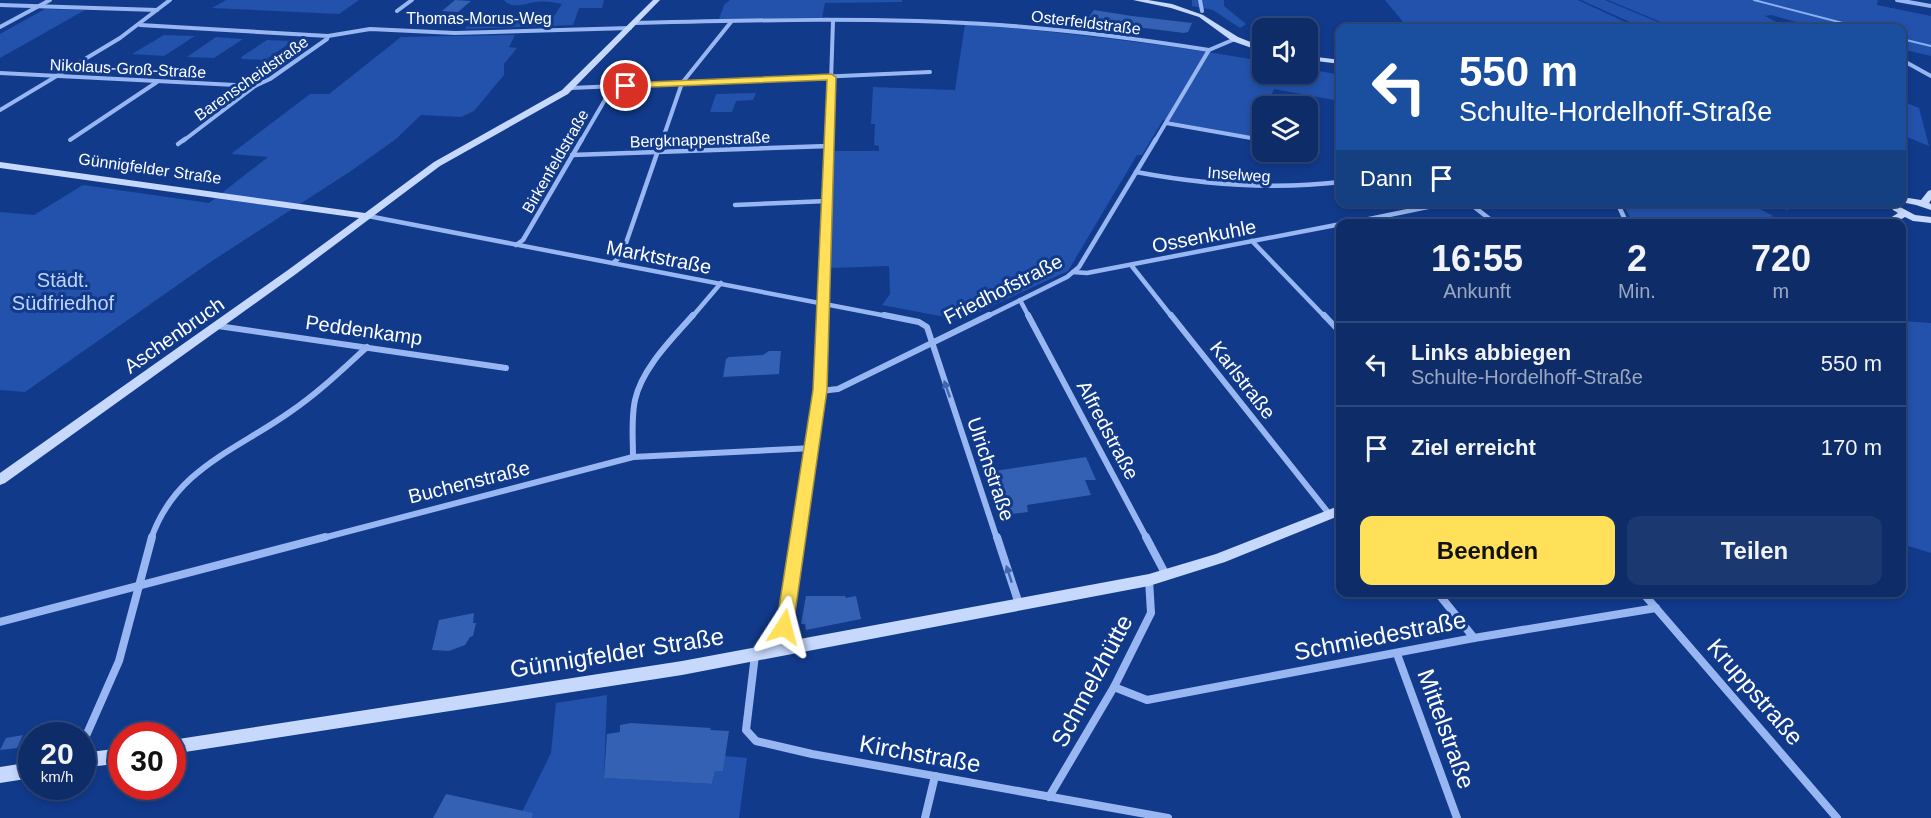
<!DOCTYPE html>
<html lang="de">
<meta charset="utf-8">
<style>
body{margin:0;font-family:Helvetica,sans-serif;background:#1b3871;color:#f1f3f6;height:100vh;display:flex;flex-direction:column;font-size:22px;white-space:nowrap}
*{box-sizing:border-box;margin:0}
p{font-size:20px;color:#9aa7c0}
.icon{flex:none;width:33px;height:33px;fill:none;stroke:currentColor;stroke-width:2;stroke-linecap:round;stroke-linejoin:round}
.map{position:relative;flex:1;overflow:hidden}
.panel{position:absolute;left:1336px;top:219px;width:570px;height:378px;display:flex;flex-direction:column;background:#0d2c68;border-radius:12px;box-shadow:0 3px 9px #0003,0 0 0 2px #2d487c}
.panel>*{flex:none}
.banner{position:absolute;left:1336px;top:24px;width:570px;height:183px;border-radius:12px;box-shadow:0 3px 9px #0003,0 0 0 2px #2d487c;background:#1a4fa0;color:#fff;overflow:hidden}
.controls{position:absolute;left:1252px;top:18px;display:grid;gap:12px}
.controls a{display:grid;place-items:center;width:66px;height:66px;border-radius:12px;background:#0d2c68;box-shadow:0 3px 9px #0003,0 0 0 2px #2d487c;font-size:30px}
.speed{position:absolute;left:18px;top:722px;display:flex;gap:12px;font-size:30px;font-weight:700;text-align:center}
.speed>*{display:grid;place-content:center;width:78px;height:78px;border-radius:50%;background:#0d2c68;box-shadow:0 3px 9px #0003,0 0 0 2px #2d487c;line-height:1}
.speed small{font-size:15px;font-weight:400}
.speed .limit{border:9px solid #d22;background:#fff;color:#111}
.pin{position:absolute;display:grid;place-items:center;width:51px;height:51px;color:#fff;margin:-26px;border:3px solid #fff;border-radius:50%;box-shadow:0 2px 6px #0007}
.me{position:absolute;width:66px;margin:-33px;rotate:9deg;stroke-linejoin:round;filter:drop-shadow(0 0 4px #0008)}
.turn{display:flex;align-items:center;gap:21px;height:126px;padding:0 24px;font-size:27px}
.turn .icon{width:78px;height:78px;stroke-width:2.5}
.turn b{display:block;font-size:42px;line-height:51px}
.then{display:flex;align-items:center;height:57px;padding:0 24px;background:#0003;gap:12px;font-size:22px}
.eta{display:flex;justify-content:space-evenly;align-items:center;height:102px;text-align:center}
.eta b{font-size:36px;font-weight:800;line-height:42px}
.button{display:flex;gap:12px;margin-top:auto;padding:12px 24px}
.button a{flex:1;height:69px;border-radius:12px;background:#ffe058;color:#111;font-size:24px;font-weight:800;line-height:69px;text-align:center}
.button a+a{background:#1b3871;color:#f1f3f6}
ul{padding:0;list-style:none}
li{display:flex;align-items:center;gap:18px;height:84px;padding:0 24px;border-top:2px solid #2d487c}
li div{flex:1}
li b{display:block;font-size:22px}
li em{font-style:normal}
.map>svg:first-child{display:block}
.green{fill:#2252ab}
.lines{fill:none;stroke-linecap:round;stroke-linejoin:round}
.stream{stroke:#89b0f5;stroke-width:2}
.building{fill:#3461b3}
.street-far3{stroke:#98b7f2;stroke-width:4}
.street-far2{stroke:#98b7f2;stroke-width:4.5}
.street-far1{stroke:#98b7f2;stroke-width:6}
.street{stroke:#98b7f2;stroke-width:8}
.secondary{fill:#c6d8fc;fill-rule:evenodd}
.oneway{fill:#4066af}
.route{fill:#ffe058;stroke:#a69239;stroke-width:1.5}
.labels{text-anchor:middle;stroke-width:6;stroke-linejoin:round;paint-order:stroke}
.far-street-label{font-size:16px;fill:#fff;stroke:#113a8b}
.street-label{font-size:20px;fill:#fff;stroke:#113a8b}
.park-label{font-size:20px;fill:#bfd4fd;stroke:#113a8b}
.near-street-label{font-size:24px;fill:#fff;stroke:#113a8b}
</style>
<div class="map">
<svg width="1931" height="818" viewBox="0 0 1931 818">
<rect width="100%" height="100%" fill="#113a8b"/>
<g class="green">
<path d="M 226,0 L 359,0 L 339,14 L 212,8 Z"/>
<path d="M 504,0 L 604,0 L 602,8 L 579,8 L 573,25 L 465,29 L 467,26 L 505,27 L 507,23 L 549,20 L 552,19 L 562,4 C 554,2 544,1 536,2 C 525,3 512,10 504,0 Z"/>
<path d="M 730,0 L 902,0 L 902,2 L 825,3 L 822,18 L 719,19 L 724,5 Z"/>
<path d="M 1192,0 L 1224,0 L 1224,6 L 1246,24 L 1240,28 L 1213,10 L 1192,6 Z"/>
<path d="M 1385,0 L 1578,0 L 1638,28 L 1408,28 Z"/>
<path d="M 1581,0 L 1605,0 L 1672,28 L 1643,28 Z"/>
<path d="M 1608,0 L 1878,0 L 1877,5 L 1931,16 L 1931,56 L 1902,49 L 1902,28 L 1818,28 L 1771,15 L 1765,16 L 1784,26 L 1783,28 L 1675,28 Z"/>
<path d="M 45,9 L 85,10 L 0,58 L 0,34 Z"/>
<path d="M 965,24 C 1065,32 1164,44 1263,61 L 1263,74 L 1308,74 L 1308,69 L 1341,75 L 1341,78 L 1334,100 L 1274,89 L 1266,106 L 1263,106 L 1263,112 L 1252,137 L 1163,120 L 1142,155 L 1137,155 L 1068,271 L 961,320 L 882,305 L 890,294 L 889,266 L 830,268 L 833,151 L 879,151 L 879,146 L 874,145 L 875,124 L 871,124 L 873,87 L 955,90 Z"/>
<path d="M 164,35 L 195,36 L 164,56 L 132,54 Z"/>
<path d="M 515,35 L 509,47 L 517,48 L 504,64 L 504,75 L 474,111 L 461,117 L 421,115 L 396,139 L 351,171 L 209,263 L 25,392 L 0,390 L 0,212 L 34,215 L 83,185 L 209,203 L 268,157 L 231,154 L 310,94 L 329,94 L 401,37 Z"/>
<path d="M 216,37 L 243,39 L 214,58 L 187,57 Z"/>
<path d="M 267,40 L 293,41 L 265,60 L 242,59 L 241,57 Z"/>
<path d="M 756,93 L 753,100 L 736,101 L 732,112 L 710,112 L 716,94 Z"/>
<path d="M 1902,101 L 1919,108 L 1929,146 L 1902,135 Z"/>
<path d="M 1623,203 L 1804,203 L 1787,210 L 1773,204 L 1760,209 L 1773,216 L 1756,224 L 1633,223 Z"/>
<path d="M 1902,321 L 1931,323 L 1931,553 L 1902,544 Z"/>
<path d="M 607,695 L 604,778 L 712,784 L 715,771 L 723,771 L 725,756 L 747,758 L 739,818 L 519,818 L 551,753 L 556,703 Z"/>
</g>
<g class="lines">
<g class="stream">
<path d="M 1754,0 L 1862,28"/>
<path d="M 1902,39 L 1931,46"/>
</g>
</g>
<g class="building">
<path d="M 455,0 L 471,1 L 458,12 L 442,11 Z"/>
<path d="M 1094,10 L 1132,16 L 1192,23 L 1188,32 L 1184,33 L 1136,27 L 1134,31 L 1087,25 L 1089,21 L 1086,21 Z"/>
<path d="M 769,351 L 781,351 L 779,374 L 723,377 L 726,359 L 729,357 L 763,355 Z"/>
<path d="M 1086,457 L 1096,480 L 1085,480 L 1091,495 L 1027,505 L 1028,512 L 1012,514 L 1010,508 L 1000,510 L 988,472 Z"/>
<path d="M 806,596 L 845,596 L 846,598 L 856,596 L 861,619 L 806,630 L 805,624 L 801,624 Z"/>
<path d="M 474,613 L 473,623 L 476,623 L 473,636 L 470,637 L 465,645 L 449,651 L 432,650 L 439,620 Z"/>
<path d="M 631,723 L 711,728 L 710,730 L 729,731 L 723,771 L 715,771 L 712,784 L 604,778 L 607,734 L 620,732 L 620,725 Z"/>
<path d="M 23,735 L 17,748 L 0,750 L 6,738 Z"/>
<path d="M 446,794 L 533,813 L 532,818 L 433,818 Z"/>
</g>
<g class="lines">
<g class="street-far3">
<path d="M 1200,0 L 1202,11"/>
<path d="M 1897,0 L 1931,6"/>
<path d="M 0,5 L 157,10"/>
<path d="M 397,11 L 412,0"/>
<path d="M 635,23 C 757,20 879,17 1000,25 C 1070,30 1140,39 1209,50"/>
<path d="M 140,25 L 328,36 L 327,39 L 270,79 L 255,86 L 183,141"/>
<path d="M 0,27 L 50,0"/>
<path d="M 328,36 L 370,29 L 455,33 L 630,28"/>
<path d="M 1902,60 L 1931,76"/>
<path d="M 0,73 L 255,86"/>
<path d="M 571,88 L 930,72"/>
<path d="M 0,110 L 120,38 L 170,0"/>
<path d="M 1166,123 L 1251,138 L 1263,138"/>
<path d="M 70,140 L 157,82"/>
<path d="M 581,141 L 613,86"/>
<path d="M 662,141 L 682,83 L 731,22"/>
<path d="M 829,141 L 833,21"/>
<path d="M 1155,141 L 1209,50 L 1235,39"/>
</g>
<g class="street-far2">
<path d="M 178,144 L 185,139"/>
<path d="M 572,155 L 829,146"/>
<path d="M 1136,172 C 1205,185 1271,190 1341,182"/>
<path d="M 1468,202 L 1496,224"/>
<path d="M 1617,202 L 1627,224"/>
<path d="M 735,205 L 827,201"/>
<path d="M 368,216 L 892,317"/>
<path d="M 1345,224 L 1452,202"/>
<path d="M 1252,241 L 1325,317"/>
<path d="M 516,245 L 523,240 L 582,139"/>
<path d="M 613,263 L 620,257 L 626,243 L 662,139"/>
<path d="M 1131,265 L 1172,317"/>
<path d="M 1073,272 L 1087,273 L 1341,224"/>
<path d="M 1020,300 L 1029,317"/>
<path d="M 692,317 L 721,283"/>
<path d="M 823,317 L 829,139"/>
<path d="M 986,317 L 1067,277 L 1079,267 L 1156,139"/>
</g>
<g class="street-far1">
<path d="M 884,315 L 919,322 L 927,327 L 997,539"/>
<path d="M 1028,315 L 1147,539"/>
<path d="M 1171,315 L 1330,515"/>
<path d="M 1324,315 L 1341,333"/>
<path d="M 218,326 L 506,368"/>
<path d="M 820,391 L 838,389 L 989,315"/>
<path d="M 633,457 C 633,438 631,419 635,400 C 642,368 672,339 693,315"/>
<path d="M 151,539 C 175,469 235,451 290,412 C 318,393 342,370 367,347"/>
<path d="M 319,539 L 633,457 L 813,448"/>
<path d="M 798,539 L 820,391 L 823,315"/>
</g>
<g class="street">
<path d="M 997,537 L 1019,604"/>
<path d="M 1146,537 L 1166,575"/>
<path d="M 1437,592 L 1474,638"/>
<path d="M 1642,592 L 1837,818"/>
<path d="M 1644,595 L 1658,592"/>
<path d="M 0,622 L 325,537"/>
<path d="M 781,649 L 798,537"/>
<path d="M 1397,654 L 1457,818"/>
<path d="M 755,655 L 746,730 L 756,741 L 812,754 L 1168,818"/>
<path d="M 1114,687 L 1147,700 L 1474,638 L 1656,608"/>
<path d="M 82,745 L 119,661 L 152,537"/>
<path d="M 1049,797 L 1114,687 L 1151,613 L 1149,580"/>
<path d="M 925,818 L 935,776"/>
</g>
<g class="secondary">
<path d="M 653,0 L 660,0 L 568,94 L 440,166 L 296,274 L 5,483 L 0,485 L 0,473 L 288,270 L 359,218 L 0,168 L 0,162 L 365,213 L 434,162 L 562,90 Z"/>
<path d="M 1133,0 L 1148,0 L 1172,4 L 1203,15 L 1238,37 L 1263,47 L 1263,52 L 1232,41 L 1199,17 L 1171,8 Z"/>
<path d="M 1308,56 L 1341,60 L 1341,64 L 1308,60 Z"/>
<path d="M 1931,190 L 1931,200 L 1929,203 L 1931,204 L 1931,210 L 1916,205 L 1901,202 L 1902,197 L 1921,200 L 1928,191 Z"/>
<path d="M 1890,202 L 1900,202 L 1900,207 L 1915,215 L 1931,217 L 1931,223 L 1913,221 L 1905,217 L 1893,224 L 1881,224 L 1898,213 L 1893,210 Z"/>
<path d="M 1341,505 L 1341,515 L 1225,562 L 1149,586 L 682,675 L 172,754 L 172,740 L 682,661 L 1149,574 L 1216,554 Z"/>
<path d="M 122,748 L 122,763 L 82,768 L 82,753 Z"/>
<path d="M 32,762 L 32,778 L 0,783 L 0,767 Z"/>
</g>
</g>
<defs><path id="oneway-solid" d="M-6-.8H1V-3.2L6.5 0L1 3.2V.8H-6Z" transform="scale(1.5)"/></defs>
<g class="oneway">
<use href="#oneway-solid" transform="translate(947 389) rotate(-109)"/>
<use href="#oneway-solid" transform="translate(1009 574) rotate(-108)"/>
</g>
<path class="route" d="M 831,74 L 836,77 L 827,390 L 793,627 L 790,632 L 784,634 L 778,632 L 776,627 L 813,390 L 827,80 L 626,88 L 621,86 L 626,83 Z"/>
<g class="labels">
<g class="far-street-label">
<text x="479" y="24">Thomas-Morus-Weg</text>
<text transform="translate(1086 22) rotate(7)" y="6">Osterfeldstraße</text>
<text transform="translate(128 68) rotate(3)" y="6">Nikolaus-Groß-Straße</text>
<text transform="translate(251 78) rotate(-35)" y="6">Barenscheidstraße</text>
<text transform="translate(700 139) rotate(-2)" y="6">Bergknappenstraße</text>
<text transform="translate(555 161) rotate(-60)" y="6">Birkenfeldstraße</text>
<text transform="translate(150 168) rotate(8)" y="6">Günnigfelder Straße</text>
<text transform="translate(1239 174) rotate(4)" y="6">Inselweg</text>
</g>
<g class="street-label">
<text transform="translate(1204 236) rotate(-11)" y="7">Ossenkuhle</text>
<text transform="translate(659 257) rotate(11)" y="7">Marktstraße</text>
<text transform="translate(1003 289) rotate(-27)" y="7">Friedhofstraße</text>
<text transform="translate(364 330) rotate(8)" y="7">Peddenkamp</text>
<text transform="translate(174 335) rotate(-35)" y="7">Aschenbruch</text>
<text transform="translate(1243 380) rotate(52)" y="7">Karlstraße</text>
<text transform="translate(1108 430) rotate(62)" y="7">Alfredstraße</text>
<text transform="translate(991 469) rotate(71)" y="7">Ulrichstraße</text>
<text transform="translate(469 482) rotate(-14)" y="7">Buchenstraße</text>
</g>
<g class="park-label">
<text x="63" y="287">Städt.<tspan x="63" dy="23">Südfriedhof</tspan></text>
</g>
<g class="near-street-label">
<text transform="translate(1380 636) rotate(-11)" y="8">Schmiedestraße</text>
<text transform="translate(617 653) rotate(-9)" y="8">Günnigfelder Straße</text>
<text transform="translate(1092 681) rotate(-62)" y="8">Schmelzhütte</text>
<text transform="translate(1755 692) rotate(49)" y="8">Kruppstraße</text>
<text transform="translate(1446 729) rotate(70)" y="8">Mittelstraße</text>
<text transform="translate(920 754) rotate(10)" y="8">Kirchstraße</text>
</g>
</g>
</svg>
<div class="controls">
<a><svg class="icon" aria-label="sound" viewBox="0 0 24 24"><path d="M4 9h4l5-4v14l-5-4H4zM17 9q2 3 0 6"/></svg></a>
<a><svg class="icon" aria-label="layers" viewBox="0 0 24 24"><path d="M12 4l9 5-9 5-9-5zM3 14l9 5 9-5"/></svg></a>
</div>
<div class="speed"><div>20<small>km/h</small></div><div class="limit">30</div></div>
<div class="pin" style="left:626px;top:86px;background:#d93025"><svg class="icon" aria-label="arrive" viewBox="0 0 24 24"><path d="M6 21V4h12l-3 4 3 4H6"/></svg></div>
<svg class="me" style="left:784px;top:627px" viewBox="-20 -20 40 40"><path d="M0-17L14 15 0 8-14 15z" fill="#ffe058" stroke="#fff" stroke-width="4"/></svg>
<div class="banner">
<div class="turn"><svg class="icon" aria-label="left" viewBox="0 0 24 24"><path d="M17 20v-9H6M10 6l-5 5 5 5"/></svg><div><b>550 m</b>Schulte-Hordelhoff-Straße</div></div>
<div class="then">Dann<svg class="icon" aria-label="arrive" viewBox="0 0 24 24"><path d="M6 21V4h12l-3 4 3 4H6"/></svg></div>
</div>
<section class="panel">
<div class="eta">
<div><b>16:55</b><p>Ankunft</p></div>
<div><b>2</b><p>Min.</p></div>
<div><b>720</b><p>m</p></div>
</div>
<ul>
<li><svg class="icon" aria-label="left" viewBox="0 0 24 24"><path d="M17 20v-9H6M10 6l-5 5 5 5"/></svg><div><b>Links abbiegen</b><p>Schulte-Hordelhoff-Straße</p></div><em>550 m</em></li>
<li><svg class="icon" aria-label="arrive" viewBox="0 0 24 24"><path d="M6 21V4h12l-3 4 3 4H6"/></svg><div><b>Ziel erreicht</b></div><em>170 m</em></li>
</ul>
<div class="button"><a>Beenden</a><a>Teilen</a></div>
</section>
</div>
